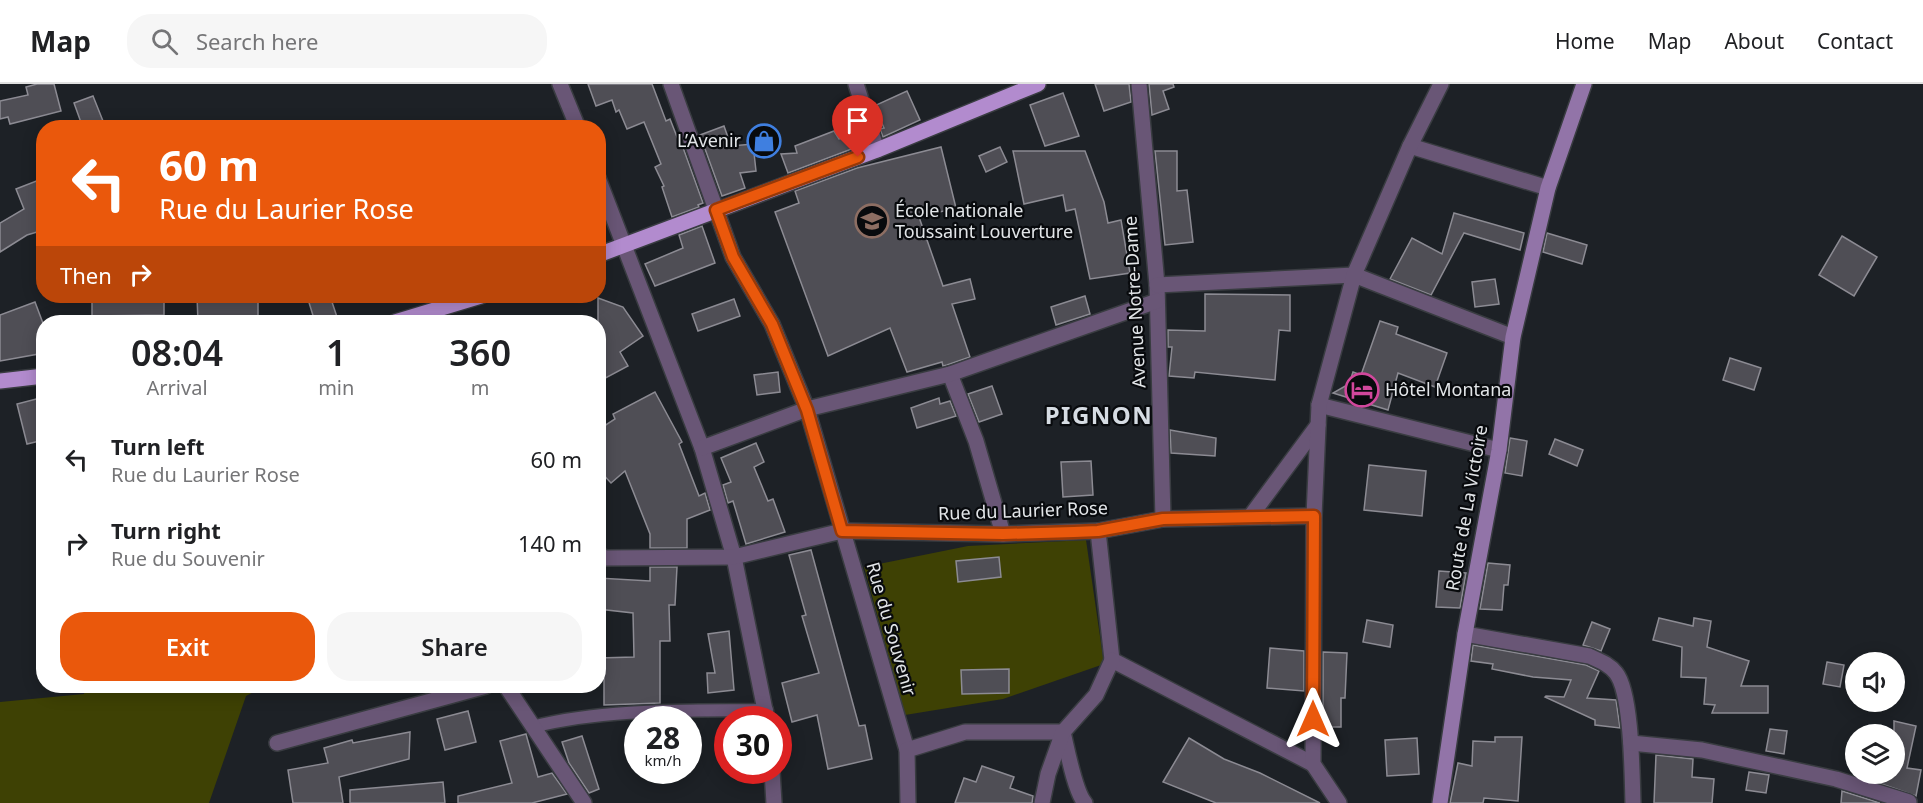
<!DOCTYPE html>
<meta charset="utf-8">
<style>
body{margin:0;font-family:"Noto Sans",sans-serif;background:#f6f6f6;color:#202124;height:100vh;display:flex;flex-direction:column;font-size:22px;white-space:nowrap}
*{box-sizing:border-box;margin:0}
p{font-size:20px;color:#757577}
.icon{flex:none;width:33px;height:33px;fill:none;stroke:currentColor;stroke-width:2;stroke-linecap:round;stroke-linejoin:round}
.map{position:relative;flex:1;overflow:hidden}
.details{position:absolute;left:36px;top:231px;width:570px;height:378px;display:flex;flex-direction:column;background:#fff;border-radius:24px;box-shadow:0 3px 15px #0003}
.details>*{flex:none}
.banner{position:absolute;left:36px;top:36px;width:570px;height:183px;border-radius:24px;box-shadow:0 3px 15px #0003;background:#ea580c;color:#fff;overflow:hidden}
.controls{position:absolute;left:1845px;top:568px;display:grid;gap:12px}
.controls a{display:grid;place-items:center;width:60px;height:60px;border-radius:50%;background:#fff;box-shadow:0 3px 15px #0003;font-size:30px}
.speed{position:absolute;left:624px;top:622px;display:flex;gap:12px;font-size:30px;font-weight:700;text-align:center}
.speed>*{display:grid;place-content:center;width:78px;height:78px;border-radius:50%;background:#fff;box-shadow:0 3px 15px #0003;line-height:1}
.speed small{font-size:15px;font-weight:400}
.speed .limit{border:9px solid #d22;background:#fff;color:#111}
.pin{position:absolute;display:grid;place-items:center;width:51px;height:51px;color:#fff;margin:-62px -26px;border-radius:50% 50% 50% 0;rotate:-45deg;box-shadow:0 0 6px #0007}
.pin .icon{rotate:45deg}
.me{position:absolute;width:66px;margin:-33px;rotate:0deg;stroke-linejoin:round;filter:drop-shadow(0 0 4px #0008)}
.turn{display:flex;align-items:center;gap:21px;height:126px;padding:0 24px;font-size:27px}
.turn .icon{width:78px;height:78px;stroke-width:2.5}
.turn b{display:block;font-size:42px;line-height:51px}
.then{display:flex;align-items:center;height:57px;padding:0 24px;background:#0003;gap:12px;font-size:22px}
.eta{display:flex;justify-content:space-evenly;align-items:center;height:102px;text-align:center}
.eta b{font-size:36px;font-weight:600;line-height:42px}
.cta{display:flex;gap:12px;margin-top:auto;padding:12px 24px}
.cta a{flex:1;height:69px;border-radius:24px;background:#ea580c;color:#fff;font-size:24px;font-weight:600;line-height:69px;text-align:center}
.cta a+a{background:#f6f6f6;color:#202124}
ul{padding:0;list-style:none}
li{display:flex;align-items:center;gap:18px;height:84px;padding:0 24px}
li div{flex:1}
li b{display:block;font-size:22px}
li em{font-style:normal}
header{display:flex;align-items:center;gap:36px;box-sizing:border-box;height:84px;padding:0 30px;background:#fff;border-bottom:2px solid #e0e0e0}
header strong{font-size:28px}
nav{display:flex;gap:33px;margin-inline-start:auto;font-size:21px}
.search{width:420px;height:54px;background:#f6f6f6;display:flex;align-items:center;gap:15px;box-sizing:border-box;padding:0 21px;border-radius:24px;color:#757577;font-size:22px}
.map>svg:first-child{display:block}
.green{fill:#3e4104}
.building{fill:#4f4e55;stroke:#8c8b93;stroke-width:1.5}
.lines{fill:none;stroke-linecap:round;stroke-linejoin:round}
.lane-casing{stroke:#393c41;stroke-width:15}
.street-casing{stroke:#393c41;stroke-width:18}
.secondary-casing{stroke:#393c41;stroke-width:18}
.primary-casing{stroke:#393c41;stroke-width:18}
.lane{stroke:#695676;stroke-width:12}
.street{stroke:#695676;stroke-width:15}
.secondary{stroke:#9274a8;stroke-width:15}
.primary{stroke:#b28bce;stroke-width:15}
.route-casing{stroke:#983908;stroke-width:15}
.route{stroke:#ea580c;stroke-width:10}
.labels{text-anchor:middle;stroke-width:4.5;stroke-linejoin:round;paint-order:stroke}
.poi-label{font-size:18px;fill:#e2e5e8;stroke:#080a0d;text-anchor:start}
.street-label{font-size:18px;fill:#e2e5e8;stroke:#080a0d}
.district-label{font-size:24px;font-weight:bold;letter-spacing:1.5px;fill:#d6dce3;stroke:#080a0d}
</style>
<header>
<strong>Map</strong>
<div class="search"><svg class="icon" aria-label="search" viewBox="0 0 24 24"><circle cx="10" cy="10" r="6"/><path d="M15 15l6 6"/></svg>Search here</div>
<nav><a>Home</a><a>Map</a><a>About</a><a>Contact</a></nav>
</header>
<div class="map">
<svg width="1923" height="719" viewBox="0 0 1923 719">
<rect width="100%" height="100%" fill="#1d2126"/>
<g class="green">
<path d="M 1086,456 L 1104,580 L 1003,615 L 905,631 L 864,483 L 968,462 Z"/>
<path d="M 86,602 L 265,602 L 246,612 L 209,719 L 0,719 L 0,618 L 84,610 Z"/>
</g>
<g class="building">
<path d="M 37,0 L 54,0 L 61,27 L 10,40 L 8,33 L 0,35 L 0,17 L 28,11 L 26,3 Z"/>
<path d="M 588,0 L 652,0 L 666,37 L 670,35 L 679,58 L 681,58 L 703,119 L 698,121 L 699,123 L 672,133 L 662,103 L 664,102 L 655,83 L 661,80 L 644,38 L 627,45 L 619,26 L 616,28 L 612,16 L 596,22 Z"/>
<path d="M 1095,0 L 1129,0 L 1131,18 L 1104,27 Z"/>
<path d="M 1149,0 L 1173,0 L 1174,3 L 1163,7 L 1169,25 L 1152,31 Z"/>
<path d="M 907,7 L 920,36 L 883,53 L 880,45 L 884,44 L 874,22 Z"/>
<path d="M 1063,9 L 1079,52 L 1045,62 L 1030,21 Z"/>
<path d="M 93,12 L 103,37 L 83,44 L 74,19 Z"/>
<path d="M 724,42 L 731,62 L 753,60 L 756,87 L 740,89 L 745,104 L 722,112 L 700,51 Z"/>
<path d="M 834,47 L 839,55 L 862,50 L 865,60 L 788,89 L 781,70 L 797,69 L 795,62 Z"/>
<path d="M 941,63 L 956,124 L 919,133 L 943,202 L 970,195 L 975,215 L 952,220 L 970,273 L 947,281 L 943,282 L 942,278 L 907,288 L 890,244 L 828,272 L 775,128 L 799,119 L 795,107 L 857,84 Z"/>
<path d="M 1000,63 L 1007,78 L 986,88 L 979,72 Z"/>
<path d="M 1013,67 L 1085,67 L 1104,118 L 1108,139 L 1121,136 L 1130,189 L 1090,195 L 1075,125 L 1066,127 L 1063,111 L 1024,120 Z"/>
<path d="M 1155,67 L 1177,67 L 1177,107 L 1187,106 L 1193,158 L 1165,161 Z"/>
<path d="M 44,94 L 44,146 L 27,151 L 0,168 L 0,139 L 24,125 L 16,105 Z"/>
<path d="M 1454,129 L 1524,149 L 1520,166 L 1464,149 L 1431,211 L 1390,195 L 1412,154 L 1442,170 Z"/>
<path d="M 702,142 L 715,179 L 655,202 L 645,180 L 683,164 L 679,151 Z"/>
<path d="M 1547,149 L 1587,161 L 1582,180 L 1543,168 Z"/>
<path d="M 1842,152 L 1877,173 L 1854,212 L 1819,191 Z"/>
<path d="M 1495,195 L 1499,220 L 1475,223 L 1472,198 Z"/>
<path d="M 1205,210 L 1290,211 L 1290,247 L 1279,246 L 1275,296 L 1195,288 L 1194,294 L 1169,292 L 1172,263 L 1168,263 L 1168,246 L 1205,247 Z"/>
<path d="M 92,212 L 164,212 L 164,231 L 92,232 Z"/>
<path d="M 197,212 L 258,212 L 258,238 L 198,238 Z"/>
<path d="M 307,212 L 330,212 L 337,233 L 315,238 Z"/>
<path d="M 1085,212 L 1090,230 L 1056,241 L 1051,223 Z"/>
<path d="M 598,214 L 623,223 L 643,252 L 620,268 L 628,282 L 598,298 Z"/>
<path d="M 734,215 L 740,232 L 698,247 L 692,230 Z"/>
<path d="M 35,218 L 44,242 L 44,269 L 0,277 L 0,231 Z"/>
<path d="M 1380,237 L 1398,243 L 1396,250 L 1447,269 L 1435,303 L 1398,289 L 1388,326 L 1333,309 L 1349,300 L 1353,288 L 1361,291 Z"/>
<path d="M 1730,274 L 1761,284 L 1754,306 L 1723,296 Z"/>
<path d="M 778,288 L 780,308 L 757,311 L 754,291 Z"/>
<path d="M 992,302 L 1002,330 L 979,338 L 968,310 Z"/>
<path d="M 655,308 L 682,358 L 679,360 L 699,412 L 705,409 L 710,426 L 687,435 L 687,464 L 650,464 L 650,450 L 625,387 L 611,399 L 598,385 L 598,346 L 615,335 L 613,330 Z"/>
<path d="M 44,313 L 44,356 L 27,360 L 17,320 Z"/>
<path d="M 939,314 L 940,320 L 950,317 L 956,332 L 917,344 L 911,324 Z"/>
<path d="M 1170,346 L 1216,354 L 1215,372 L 1171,369 Z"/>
<path d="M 1510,354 L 1527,357 L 1522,392 L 1505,389 Z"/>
<path d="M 1555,355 L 1583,366 L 1577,382 L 1549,370 Z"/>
<path d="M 756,359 L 764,378 L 754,383 L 768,417 L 773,415 L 785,448 L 746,460 L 733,417 L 728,419 L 723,401 L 731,398 L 721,374 Z"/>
<path d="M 1091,377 L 1093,411 L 1063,413 L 1061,378 Z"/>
<path d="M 1369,381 L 1426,387 L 1422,432 L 1364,426 Z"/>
<path d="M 811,466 L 859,642 L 865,641 L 872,675 L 828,685 L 817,631 L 792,638 L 782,599 L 819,589 L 802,532 L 806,531 L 789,471 Z"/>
<path d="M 999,473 L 1001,493 L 958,498 L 956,477 Z"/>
<path d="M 1488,479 L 1510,481 L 1508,501 L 1504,501 L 1502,526 L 1480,525 Z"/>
<path d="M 650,483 L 677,483 L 675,521 L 669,521 L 670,557 L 660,557 L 660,619 L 604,621 L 604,595 L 598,595 L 598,574 L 634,573 L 633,529 L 598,525 L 598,494 L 650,497 Z"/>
<path d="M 1439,487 L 1466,489 L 1460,524 L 1436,523 Z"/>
<path d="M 1659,534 L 1693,542 L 1694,534 L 1711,537 L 1707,563 L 1749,577 L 1741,602 L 1768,602 L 1768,629 L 1712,629 L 1715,621 L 1704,620 L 1706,594 L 1681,593 L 1682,563 L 1653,556 Z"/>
<path d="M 1367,536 L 1393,541 L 1390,563 L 1363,558 Z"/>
<path d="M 1592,538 L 1610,545 L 1601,567 L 1583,561 Z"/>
<path d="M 729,547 L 734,606 L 708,609 L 707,589 L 715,589 L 708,550 Z"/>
<path d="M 1473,561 L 1586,581 L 1599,587 L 1587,614 L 1616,616 L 1620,644 L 1595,641 L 1595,636 L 1545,613 L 1546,612 L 1564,613 L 1571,596 L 1533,593 L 1492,585 L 1493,580 L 1471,577 Z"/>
<path d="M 1270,564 L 1304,567 L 1304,607 L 1267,604 Z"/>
<path d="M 1323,568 L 1347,569 L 1345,614 L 1341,614 L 1341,643 L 1323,643 Z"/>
<path d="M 1827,578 L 1844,581 L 1840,603 L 1823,600 Z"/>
<path d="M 1009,585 L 1009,609 L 962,610 L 961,586 Z"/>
<path d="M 468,627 L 476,658 L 445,666 L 437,635 Z"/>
<path d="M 1894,637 L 1916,642 L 1907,684 L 1921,686 L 1916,712 L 1853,690 L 1894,690 Z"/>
<path d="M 1770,645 L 1787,647 L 1784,670 L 1766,667 Z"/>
<path d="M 410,648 L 409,675 L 339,693 L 343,719 L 293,719 L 288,686 L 328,679 L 324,664 L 352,656 L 353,659 Z"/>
<path d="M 526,650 L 538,693 L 552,689 L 567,710 L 532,719 L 458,719 L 458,712 L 512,699 L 500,657 Z"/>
<path d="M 582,652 L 599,705 L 589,709 L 569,679 L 562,658 Z"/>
<path d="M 1495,653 L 1522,653 L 1518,717 L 1484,714 L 1483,719 L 1450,719 L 1458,679 L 1472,682 L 1473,657 L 1495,658 Z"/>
<path d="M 1189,654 L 1224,675 L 1260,689 L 1320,719 L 1216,719 L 1163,698 Z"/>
<path d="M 1417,654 L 1419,690 L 1387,692 L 1385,656 Z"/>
<path d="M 1656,671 L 1693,675 L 1692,693 L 1714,695 L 1712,719 L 1654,719 Z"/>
<path d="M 982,682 L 1014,693 L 1010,704 L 1033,712 L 1032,719 L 955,719 L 964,694 L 976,698 Z"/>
<path d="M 1749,688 L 1769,691 L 1766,709 L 1746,706 Z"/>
<path d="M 443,698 L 445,719 L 350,719 L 350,706 Z"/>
<path d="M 1842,707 L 1880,719 L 1841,719 Z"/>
</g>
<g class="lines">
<g class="lane-casing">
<path id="lane" d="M 532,643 C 606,624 690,627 767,626"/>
</g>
<g class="street-casing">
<g id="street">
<path d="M 560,0 L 578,44"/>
<path d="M 671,0 L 733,173 L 772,240 L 807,325 L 907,666"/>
<path d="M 856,0 L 877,66"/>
<path d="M 1139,0 L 1157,201 L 1163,435"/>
<path d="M 1410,62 L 1548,104"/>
<path d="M 598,94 L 702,364 L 734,473 L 767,636"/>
<path d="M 1157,201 L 1354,191 L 1513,253"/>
<path d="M 950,290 L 976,357 L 1003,450"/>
<path d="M 1319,321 L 1499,366"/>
<path d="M 702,364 L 807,325 L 950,290 L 1157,217"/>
<path d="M 1250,433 L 1318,341"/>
<path d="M 1098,447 L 1112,576 L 1313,680"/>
<path d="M 598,471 L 606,474 L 734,473 L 842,447 L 1003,450 L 1098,447 L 1163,435 L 1314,432"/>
<path d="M 1465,550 L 1589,572 C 1600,577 1609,580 1616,589 C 1632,609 1632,692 1633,719"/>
<path d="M 506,602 L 584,719"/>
<path d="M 1063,648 C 1067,665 1075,708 1085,719"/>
<path d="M 277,659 L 486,602"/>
<path d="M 1631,659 L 1702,666 L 1836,695 L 1909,718"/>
<path d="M 772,687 L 774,719"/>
<path d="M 908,719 L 907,666 L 965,648 L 1063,648"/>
<path d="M 1042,719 L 1048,690 L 1063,648 L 1096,611 L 1112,576"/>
<path d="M 1339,719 L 1313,680 L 1314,432 L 1319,321 L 1354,191 L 1410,62 L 1441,0"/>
</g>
</g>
<g class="secondary-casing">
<path id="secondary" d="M 1440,719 L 1465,550 L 1499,366 L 1513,253 L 1548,104 L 1584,0"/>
</g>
<g class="primary-casing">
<g id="primary">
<path d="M 598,171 L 877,66 L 1038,0"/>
<path d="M 395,238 L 481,212"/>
<path d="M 0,297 L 44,292"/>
</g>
</g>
<use href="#lane" class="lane"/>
<use href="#street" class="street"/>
<use href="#secondary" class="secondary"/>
<use href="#primary" class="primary"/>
</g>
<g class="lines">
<g class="route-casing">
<path id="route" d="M 858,73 L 716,126 L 733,173 L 772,240 L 807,326 L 842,447 L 1003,450 L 1074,448 L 1098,447 L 1163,435 L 1314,432 L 1313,635"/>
</g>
<use href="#route" class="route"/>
</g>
<defs>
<g id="shop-ring" transform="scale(1.725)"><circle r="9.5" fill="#080a0d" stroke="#3f7fe0" stroke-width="1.5"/><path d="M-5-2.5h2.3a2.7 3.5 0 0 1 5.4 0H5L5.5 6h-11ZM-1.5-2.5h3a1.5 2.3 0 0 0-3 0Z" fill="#3f7fe0"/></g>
<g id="school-ring" transform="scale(1.725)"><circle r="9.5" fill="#080a0d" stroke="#8d6e63" stroke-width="1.5"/><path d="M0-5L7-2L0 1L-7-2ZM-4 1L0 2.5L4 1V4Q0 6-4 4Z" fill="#8d6e63"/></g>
<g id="hotel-ring" transform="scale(1.725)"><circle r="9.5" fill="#080a0d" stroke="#d1479c" stroke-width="1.5"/><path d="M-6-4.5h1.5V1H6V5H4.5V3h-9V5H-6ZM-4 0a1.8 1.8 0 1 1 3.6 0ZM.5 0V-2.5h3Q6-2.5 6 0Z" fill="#d1479c"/></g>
</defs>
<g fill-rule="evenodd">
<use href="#shop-ring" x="764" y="57"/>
<use href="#school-ring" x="872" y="137"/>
<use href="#hotel-ring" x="1362" y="306"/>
</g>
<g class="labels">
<g class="poi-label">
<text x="741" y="63" text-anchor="end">L’Avenir</text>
<text x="895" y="133">École nationale<tspan x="895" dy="21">Toussaint Louverture</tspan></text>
<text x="1385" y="312">Hôtel Montana</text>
</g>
<g class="street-label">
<text transform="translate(1135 218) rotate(-93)" y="6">Avenue Notre-Dame</text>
<text transform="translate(1467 424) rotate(-80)" y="6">Route de La Victoire</text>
<text transform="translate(1023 427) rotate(-2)" y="6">Rue du Laurier Rose</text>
<text transform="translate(891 545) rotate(74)" y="6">Rue du Souvenir</text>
</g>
<g class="district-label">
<text x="1099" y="340">PIGNON</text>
</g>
</g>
</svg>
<div class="controls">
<a><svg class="icon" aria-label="sound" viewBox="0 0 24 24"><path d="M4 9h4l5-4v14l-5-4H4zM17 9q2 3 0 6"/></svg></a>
<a><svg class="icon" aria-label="layers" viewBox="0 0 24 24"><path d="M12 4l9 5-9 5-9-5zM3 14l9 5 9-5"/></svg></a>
</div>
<div class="speed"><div>28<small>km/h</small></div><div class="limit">30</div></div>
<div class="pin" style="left:858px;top:73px;background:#d93025"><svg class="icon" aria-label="arrive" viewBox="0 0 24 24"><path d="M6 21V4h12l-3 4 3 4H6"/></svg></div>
<svg class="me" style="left:1313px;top:635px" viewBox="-20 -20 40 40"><path d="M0-17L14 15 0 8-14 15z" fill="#ea580c" stroke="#fff" stroke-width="4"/></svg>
<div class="banner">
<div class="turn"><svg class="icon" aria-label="left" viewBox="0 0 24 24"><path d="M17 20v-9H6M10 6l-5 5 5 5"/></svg><div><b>60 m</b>Rue du Laurier Rose</div></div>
<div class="then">Then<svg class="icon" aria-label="right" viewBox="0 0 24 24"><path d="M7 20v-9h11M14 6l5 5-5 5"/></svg></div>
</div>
<section class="details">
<div class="eta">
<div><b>08:04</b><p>Arrival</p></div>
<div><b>1</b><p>min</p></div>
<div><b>360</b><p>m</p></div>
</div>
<ul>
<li><svg class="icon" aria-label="left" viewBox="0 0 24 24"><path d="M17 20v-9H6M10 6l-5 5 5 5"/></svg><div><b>Turn left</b><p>Rue du Laurier Rose</p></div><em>60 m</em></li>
<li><svg class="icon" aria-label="right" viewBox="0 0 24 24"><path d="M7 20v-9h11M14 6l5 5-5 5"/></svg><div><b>Turn right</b><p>Rue du Souvenir</p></div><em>140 m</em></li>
</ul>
<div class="cta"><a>Exit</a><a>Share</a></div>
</section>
</div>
